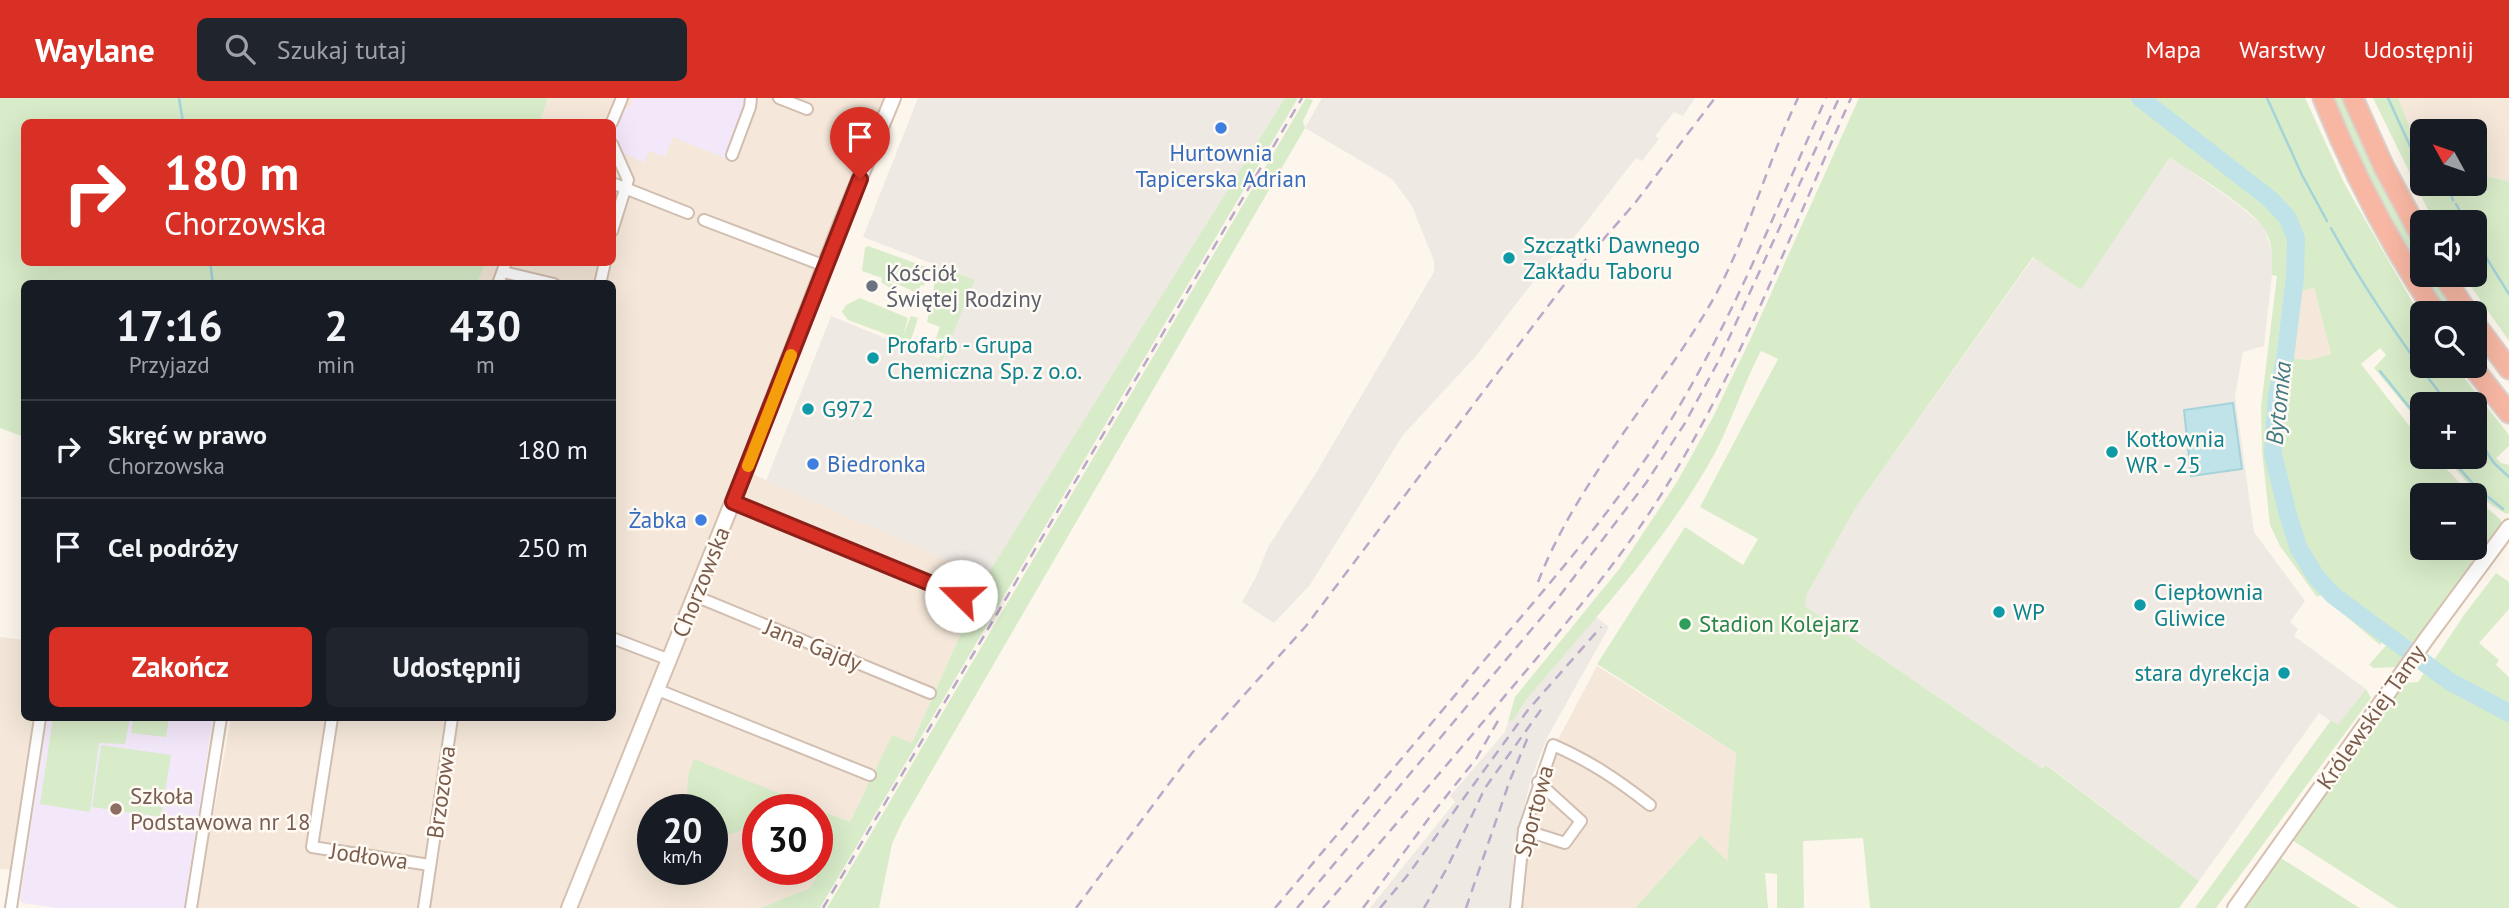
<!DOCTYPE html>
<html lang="pl">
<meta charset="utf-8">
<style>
body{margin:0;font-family:"PT Sans",sans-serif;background:#20242c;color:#f1f3f6;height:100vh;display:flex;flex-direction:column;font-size:26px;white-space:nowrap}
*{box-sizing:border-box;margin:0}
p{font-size:23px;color:#9ea1a6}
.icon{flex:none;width:38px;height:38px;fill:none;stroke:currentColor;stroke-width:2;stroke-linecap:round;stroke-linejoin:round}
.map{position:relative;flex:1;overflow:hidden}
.drawer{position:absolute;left:21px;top:182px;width:595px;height:441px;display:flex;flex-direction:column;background:#171b24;border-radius:10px;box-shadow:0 7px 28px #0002}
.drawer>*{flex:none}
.banner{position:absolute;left:21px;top:21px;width:595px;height:147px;border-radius:10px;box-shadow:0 7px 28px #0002;background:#d93025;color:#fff;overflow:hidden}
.needle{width:46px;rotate:310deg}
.tools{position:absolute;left:2410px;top:21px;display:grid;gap:14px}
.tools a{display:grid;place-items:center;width:77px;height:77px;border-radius:10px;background:#171b24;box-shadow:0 7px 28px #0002;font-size:35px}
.speed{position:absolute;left:637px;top:696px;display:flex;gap:14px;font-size:35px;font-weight:700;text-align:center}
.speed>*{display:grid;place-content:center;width:91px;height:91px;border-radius:50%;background:#171b24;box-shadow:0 7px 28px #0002;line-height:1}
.speed small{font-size:18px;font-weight:400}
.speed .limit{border:10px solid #d22;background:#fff;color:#111}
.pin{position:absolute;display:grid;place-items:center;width:60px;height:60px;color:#fff;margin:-72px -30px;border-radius:50% 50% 50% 0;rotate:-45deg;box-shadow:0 0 7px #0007}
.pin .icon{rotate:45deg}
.me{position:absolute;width:77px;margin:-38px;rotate:292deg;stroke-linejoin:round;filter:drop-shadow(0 0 5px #0008)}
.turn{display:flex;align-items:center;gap:24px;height:147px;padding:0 28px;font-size:32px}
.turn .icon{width:91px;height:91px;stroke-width:2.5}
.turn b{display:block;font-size:49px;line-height:60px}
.eta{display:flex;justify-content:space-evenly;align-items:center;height:119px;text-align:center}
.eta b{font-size:42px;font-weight:700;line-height:49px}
.cta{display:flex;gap:14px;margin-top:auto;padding:14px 28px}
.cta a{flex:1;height:80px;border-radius:10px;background:#d93025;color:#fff;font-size:28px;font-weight:700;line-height:80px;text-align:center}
.cta a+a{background:#20242c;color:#f1f3f6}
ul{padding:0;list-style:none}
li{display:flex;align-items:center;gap:21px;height:98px;padding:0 28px;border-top:2px solid #363941}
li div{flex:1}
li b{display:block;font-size:26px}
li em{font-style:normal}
header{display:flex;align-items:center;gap:42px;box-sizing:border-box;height:98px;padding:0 35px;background:#d93025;color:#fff}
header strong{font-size:33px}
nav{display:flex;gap:38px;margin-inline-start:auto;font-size:24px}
.search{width:490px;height:63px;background:#20242c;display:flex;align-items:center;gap:18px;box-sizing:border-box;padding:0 24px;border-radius:10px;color:#9ea1a6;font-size:26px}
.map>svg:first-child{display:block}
.residential{fill:#f5e8da;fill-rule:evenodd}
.industrial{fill:#efe9e4}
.education{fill:#f3e8fa}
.green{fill:#d8ecc9}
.water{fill:#bfe3e8;stroke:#a5d3da;stroke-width:2}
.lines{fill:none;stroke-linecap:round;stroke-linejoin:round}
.stream{stroke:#a5d3da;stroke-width:2.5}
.river{stroke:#bfe3e8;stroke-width:18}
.street-casing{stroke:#d1beb0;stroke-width:14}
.secondary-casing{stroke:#d6c0b0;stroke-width:18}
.highway-casing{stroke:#dad1cd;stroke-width:23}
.street{stroke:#fff;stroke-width:10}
.secondary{stroke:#fff;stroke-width:14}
.highway{stroke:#f7b7a3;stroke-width:19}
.rail{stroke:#b9a8c9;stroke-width:2.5;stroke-dasharray:10 7;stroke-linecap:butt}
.route-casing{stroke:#8d1f18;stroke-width:18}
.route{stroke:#d93025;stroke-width:12}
.slow{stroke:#f59e0b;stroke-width:12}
.shop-dot{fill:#3f7fe0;stroke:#fffaf3;stroke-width:2.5}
.culture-dot{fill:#0f9aa8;stroke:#fffaf3;stroke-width:2.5}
.worship-dot{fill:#6b7280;stroke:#fffaf3;stroke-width:2.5}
.leisure-dot{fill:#2e9e5b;stroke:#fffaf3;stroke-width:2.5}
.education-dot{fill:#8d6e63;stroke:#fffaf3;stroke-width:2.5}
.labels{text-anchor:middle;stroke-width:5;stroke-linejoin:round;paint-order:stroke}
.shop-label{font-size:23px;fill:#366cbe;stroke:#fffaf3}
.culture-label{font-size:23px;fill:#0d838f;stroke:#fffaf3;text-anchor:start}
.worship-label{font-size:23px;fill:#5b616d;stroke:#fffaf3;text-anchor:start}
.street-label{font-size:23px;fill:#7a5c4d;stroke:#fffaf3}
.leisure-label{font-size:23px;fill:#27864d;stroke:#fffaf3;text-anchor:start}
.education-label{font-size:23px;fill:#785e54;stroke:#fffaf3;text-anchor:start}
.water-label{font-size:24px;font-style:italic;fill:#437c86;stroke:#fffaf3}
</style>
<header>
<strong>Waylane</strong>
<div class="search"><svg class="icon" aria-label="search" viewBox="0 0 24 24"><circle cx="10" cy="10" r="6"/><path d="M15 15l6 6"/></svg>Szukaj tutaj</div>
<nav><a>Mapa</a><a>Warstwy</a><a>Udostępnij</a></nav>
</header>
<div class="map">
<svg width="2509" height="810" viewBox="0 0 2509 810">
<rect width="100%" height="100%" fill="#fdf6ec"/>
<g class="residential">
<path d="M 548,0 L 890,0 L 741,371 L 986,479 L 912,645 L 892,638 L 850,724 L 813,709 L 758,712 L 758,772 L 814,772 L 816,779 L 810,790 L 760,810 L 196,810 L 231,620 L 612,620 L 612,186 L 477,185 L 485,165 L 612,164 L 612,24 L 540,24 ZM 653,712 L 712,712 L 712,772 L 653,772 Z"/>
<path d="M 2398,0 L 2509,0 L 2509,83 L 2475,76 L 2474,33 L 2422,33 L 2422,60 Z"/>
<path d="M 2314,190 L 2331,256 L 2308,262 L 2293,260 L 2297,194 Z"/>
<path d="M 0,539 L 24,542 L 24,620 L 36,620 L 11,772 L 0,771 Z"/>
<path d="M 1597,568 L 1736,655 L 1727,764 L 1701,737 L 1635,810 L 1521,810 L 1526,736 L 1554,649 Z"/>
</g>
<g class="industrial">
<path d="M 918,0 L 1285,0 L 986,479 L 766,383 L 831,218 L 942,263 L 975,182 L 863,139 Z"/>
<path d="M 1322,0 L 1695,0 L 1683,18 L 1674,14 L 1655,38 L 1659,41 L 1642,63 L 1636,60 L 1566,150 L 1560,149 L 1476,258 L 1403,337 L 1310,487 L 1274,525 L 1242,504 L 1257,477 L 1268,449 L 1316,375 L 1434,174 L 1434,163 L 1412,108 L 1392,81 L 1305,30 Z"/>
<path d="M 2170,59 L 2236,105 L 2264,129 L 2267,137 L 2272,157 L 2272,177 L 2264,248 L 2243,254 L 2235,298 L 2254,434 L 2305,503 L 2290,524 L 2298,531 L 2294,538 L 2366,591 L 2338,628 L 2319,615 L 2199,783 L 2047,667 L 2043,671 L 1805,508 L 1807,496 L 1856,409 L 2034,159 L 2081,192 Z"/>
<path d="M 1596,519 L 1609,529 L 1547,640 L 1531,681 L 1514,751 L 1511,810 L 1370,810 L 1455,704 L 1450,698 L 1505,634 L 1508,624 L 1513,621 L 1526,602 Z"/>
</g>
<g class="education">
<path d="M 634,0 L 743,0 L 748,6 L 727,61 L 673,39 L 665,59 L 649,53 L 644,64 L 623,55 L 614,37 L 624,11 L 630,9 Z"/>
<path d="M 47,620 L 213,620 L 184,810 L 57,810 L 22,805 L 20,802 Z"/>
</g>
<g class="green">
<path d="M 0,0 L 548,0 L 540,24 L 24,24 L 24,164 L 485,165 L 477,186 L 24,186 L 24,339 L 0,330 Z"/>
<path d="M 1285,0 L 1298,0 L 820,810 L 760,810 L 810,790 L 816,779 L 814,772 L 817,772 L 817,712 L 758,712 L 758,727 L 712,742 L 712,712 L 686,712 L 688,678 L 694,661 L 850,724 L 892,637 L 912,645 L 986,479 Z"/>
<path d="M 1306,0 L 1313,2 L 1303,23 L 1305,30 L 902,724 L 892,746 L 879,810 L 827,810 Z"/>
<path d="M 1859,0 L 2305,0 L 2344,85 L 2422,221 L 2422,268 L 2455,268 L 2509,337 L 2509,348 L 2496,360 L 2501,365 L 2509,367 L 2509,415 L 2507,416 C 2481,404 2463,380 2446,359 L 2474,359 L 2474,306 L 2422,306 L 2422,328 L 2374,270 L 2386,257 L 2380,250 L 2361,266 L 2422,344 L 2422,359 L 2435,359 L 2471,397 L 2422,397 L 2422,450 L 2474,450 L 2475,400 L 2500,421 L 2504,428 L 2412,548 L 2342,499 L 2330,486 L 2309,457 L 2297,427 L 2282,355 L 2280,322 L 2289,275 L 2291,236 L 2294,235 L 2293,260 L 2308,262 L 2331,256 L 2314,190 L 2297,194 L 2300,179 L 2287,179 L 2270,302 L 2268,356 L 2286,428 L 2302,465 L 2325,494 L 2384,540 L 2380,547 L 2321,497 L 2317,499 L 2280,448 L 2270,427 L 2262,353 L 2261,309 L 2277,178 L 2272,177 C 2272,161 2273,142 2263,129 C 2246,106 2195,77 2170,59 L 2081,192 L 2033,159 L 1856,409 L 1807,496 L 1805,508 L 2043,671 L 2046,667 L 2199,783 L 2179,810 L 1870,810 L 1863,740 L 1803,743 L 1804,810 L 1777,810 L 1777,776 L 1765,775 L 1768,810 L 1635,810 L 1701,737 L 1727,763 L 1736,655 L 1597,566 L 1685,429 L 1743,467 L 1758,441 L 1700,409 L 1778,261 L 1761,253 C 1741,290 1729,333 1707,369 C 1658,453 1588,528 1526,602 L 1513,622 L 1508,624 L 1515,599 L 1620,470 L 1677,384 L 1712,321 L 1751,240 Z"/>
<path d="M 2331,0 L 2343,0 L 2371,64 L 2422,159 L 2422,177 L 2432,177 L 2458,215 L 2445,215 C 2401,146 2366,74 2331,0 Z"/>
<path d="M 2373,0 L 2398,0 L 2422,60 L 2422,86 L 2474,86 L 2475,76 L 2509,83 L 2509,243 L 2463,177 L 2474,177 L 2474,124 L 2434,124 Z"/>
<path d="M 868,148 L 926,169 L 928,172 L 924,188 L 921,187 L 917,195 L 893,184 L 890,190 L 881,184 L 882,180 L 862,173 L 865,150 Z"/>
<path d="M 938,168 L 975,182 L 942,263 L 898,245 L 899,241 L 848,222 L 842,214 L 846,207 L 860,200 L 908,220 L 903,238 L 911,218 L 918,220 L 911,242 L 915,249 L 939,261 L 946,244 L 936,240 L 940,229 L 927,224 Z"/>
<path d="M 2496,475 L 2509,484 L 2509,511 L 2479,545 L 2499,562 L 2496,567 L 2509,579 L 2509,608 L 2432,565 L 2464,517 Z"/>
<path d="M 2390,543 L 2406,556 L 2397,569 L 2374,570 L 2369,567 Z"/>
<path d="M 2426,572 L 2442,587 L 2509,621 L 2509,810 L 2398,810 L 2292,742 L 2401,585 L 2418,584 Z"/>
<path d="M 2366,591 L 2371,600 L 2216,810 L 2195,810 L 2331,622 L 2338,627 Z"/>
<path d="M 53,620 L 130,620 L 125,646 L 99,645 L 90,714 L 40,706 Z"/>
<path d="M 133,620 L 169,620 L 166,639 L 131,635 Z"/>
<path d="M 101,647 L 171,657 L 161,719 L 92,709 Z"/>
<path d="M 2281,760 L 2358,809 L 2360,810 L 2245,810 Z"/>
</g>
<path class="water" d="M 2233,305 L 2242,371 L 2191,378 L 2184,312 Z"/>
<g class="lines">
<g class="stream">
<path d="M 179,0 L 183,24"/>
<path d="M 2267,0 L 2302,77 L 2327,123"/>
<path d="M 2388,0 L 2422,74"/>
<path d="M 2447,86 L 2453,102"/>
<path d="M 2456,106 L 2466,124"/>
<path d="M 2331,130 C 2365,192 2405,250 2448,306"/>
<path d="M 2474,140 L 2509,196"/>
<path d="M 210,164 L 213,186"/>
<path d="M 2380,273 L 2422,325"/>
<path d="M 2474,340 L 2476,341"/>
<path d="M 2484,350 L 2494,365 L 2509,379"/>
<path d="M 2449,359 L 2477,390 L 2503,411"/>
</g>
<path class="river" d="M 2140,0 L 2270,101 L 2287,119 L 2296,140 L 2295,180 L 2285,260 L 2277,297 L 2273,356 L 2288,417 L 2299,451 L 2317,480 L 2334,498 L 2449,583 L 2509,615"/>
<g class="street-casing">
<g id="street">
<path d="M 779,0 L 807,11"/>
<path d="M 612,24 L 622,0"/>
<path d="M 612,46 L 628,82 L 612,133"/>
<path d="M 732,57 L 750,9 L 751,0"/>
<path d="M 612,85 L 688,115"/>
<path d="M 704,122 L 825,168"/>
<path d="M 503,174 L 554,186"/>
<path d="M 498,186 L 506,164"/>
<path d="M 600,186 L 605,164"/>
<path d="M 733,404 L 961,498"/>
<path d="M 695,498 L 930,595"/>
<path d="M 612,540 L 670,562"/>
<path d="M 658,592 L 870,677"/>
<path d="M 332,620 L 312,749 L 430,767"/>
<path d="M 1524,732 L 1565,745 L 1581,723 L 1538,684"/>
<path d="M 11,810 L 40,620"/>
<path d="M 191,810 L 221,620"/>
<path d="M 424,810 L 452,620"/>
<path d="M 1516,810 L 1524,732 L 1553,647 C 1590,663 1618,682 1650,707"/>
</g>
</g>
<g class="secondary-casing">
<g id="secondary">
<path d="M 569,810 L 749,363 L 842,123 L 893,0"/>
<path d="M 2235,810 L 2427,540 L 2509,429"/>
</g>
</g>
<g class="highway-casing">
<g id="highway">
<path d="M 2323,0 C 2353,75 2391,148 2436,215"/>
<path d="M 2353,0 L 2384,69 L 2422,140"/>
<path d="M 2443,177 L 2468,215"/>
<path d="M 2474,224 L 2509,271"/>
<path d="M 2472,268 L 2509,315"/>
</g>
</g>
<use href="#street" class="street"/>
<use href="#secondary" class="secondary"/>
<use href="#highway" class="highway"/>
<g class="rail">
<path d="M 1538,484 C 1578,381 1656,300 1711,205 C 1748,140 1766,67 1798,0"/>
<path d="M 823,810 L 1302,0"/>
<path d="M 1076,810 L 1192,655 L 1306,528 L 1567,183 L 1635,105 L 1715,0"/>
<path d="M 1275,810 C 1346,726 1417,643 1487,559 C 1546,490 1605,422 1655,347 C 1726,239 1773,118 1826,0"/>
<path d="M 1297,810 L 1558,500 L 1646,385 L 1685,325 L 1718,264 L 1839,0"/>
<path d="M 1323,810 C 1386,738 1448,666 1509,593 C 1558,535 1608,477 1650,414 C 1734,286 1789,139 1851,0"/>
<path d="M 1363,810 L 1432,716 L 1476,661 L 1499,621"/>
<path d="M 1380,810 L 1407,778 L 1528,612 L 1601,529"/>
<path d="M 1424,810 L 1447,770 L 1485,690 L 1543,609"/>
<path d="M 1466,810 L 1510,682 L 1528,639"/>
</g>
</g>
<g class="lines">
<g class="route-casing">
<path id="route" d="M 860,81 L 733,404 L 961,498"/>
</g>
<use href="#route" class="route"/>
<path class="slow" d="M 748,368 L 791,257"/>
</g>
<g class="shop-dot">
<circle cx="1221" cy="30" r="7"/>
<circle cx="813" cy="366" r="7"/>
<circle cx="701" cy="422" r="7"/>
</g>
<g class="culture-dot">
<circle cx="1509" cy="160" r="7"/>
<circle cx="873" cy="260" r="7"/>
<circle cx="808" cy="311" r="7"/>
<circle cx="2112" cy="354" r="7"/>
<circle cx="2140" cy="507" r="7"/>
<circle cx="1999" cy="514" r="7"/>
<circle cx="2284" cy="575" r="7"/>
</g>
<circle class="worship-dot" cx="872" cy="188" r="7"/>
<circle class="leisure-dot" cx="1685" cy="526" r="7"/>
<circle class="education-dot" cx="116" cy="711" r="7"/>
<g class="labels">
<g class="shop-label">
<text x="1221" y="63">Hurtownia<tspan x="1221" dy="26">Tapicerska Adrian</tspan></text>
<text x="827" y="374" text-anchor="start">Biedronka</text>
<text x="687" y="430" text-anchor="end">Żabka</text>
</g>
<g class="culture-label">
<text x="1523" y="155">Szczątki Dawnego<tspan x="1523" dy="26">Zakładu Taboru</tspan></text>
<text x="887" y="255">Profarb - Grupa<tspan x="887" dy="26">Chemiczna Sp. z o.o.</tspan></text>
<text x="822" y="319">G972</text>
<text x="2126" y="349">Kotłownia<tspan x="2126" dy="26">WR - 25</tspan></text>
<text x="2154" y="502">Ciepłownia<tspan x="2154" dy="26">Gliwice</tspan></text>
<text x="2013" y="522">WP</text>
<text x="2270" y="583" text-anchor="end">stara dyrekcja</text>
</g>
<g class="worship-label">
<text x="886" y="183">Kościół<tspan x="886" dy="26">Świętej Rodziny</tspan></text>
</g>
<g class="street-label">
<text transform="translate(701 484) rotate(-68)" y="8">Chorzowska</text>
<text transform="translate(813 547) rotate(22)" y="8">Jana Gajdy</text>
<text transform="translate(2371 619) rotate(-55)" y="8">Królewskiej Tamy</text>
<text transform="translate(441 694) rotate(-82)" y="8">Brzozowa</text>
<text transform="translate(1534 713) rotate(-75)" y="8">Sportowa</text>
<text transform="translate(369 758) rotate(8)" y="8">Jodłowa</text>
</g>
<g class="leisure-label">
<text x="1699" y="534">Stadion Kolejarz</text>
</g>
<g class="education-label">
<text x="130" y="706">Szkoła<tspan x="130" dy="26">Podstawowa nr 18</tspan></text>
</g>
<g class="water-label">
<text transform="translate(2279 305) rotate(-84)" y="8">Bytomka</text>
</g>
</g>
</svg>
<div class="tools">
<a><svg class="needle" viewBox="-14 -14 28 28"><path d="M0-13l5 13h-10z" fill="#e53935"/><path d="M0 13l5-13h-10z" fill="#9ea1a6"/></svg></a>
<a><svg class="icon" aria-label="sound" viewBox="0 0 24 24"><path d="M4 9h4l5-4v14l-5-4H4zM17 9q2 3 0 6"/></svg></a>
<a><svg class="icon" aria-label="search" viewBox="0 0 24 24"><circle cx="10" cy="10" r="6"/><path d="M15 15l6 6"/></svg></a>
<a>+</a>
<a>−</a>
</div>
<div class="speed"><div>20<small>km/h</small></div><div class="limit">30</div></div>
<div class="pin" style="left:860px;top:81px;background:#d93025"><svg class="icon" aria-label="arrive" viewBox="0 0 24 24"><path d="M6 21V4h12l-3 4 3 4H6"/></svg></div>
<svg class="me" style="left:961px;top:498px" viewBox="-20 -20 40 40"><circle r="19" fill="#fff"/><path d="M0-13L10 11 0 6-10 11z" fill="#d93025"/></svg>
<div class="banner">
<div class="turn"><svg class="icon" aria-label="right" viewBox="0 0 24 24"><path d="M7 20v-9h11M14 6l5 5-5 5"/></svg><div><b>180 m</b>Chorzowska</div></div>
</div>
<section class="drawer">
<div class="eta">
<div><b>17:16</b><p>Przyjazd</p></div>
<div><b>2</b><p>min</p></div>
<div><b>430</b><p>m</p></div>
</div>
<ul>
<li><svg class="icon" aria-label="right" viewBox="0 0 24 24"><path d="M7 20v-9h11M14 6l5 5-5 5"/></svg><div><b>Skręć w prawo</b><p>Chorzowska</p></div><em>180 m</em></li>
<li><svg class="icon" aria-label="arrive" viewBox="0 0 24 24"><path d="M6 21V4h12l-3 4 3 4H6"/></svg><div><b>Cel podróży</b></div><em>250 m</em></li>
</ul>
<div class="cta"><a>Zakończ</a><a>Udostępnij</a></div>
</section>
</div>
